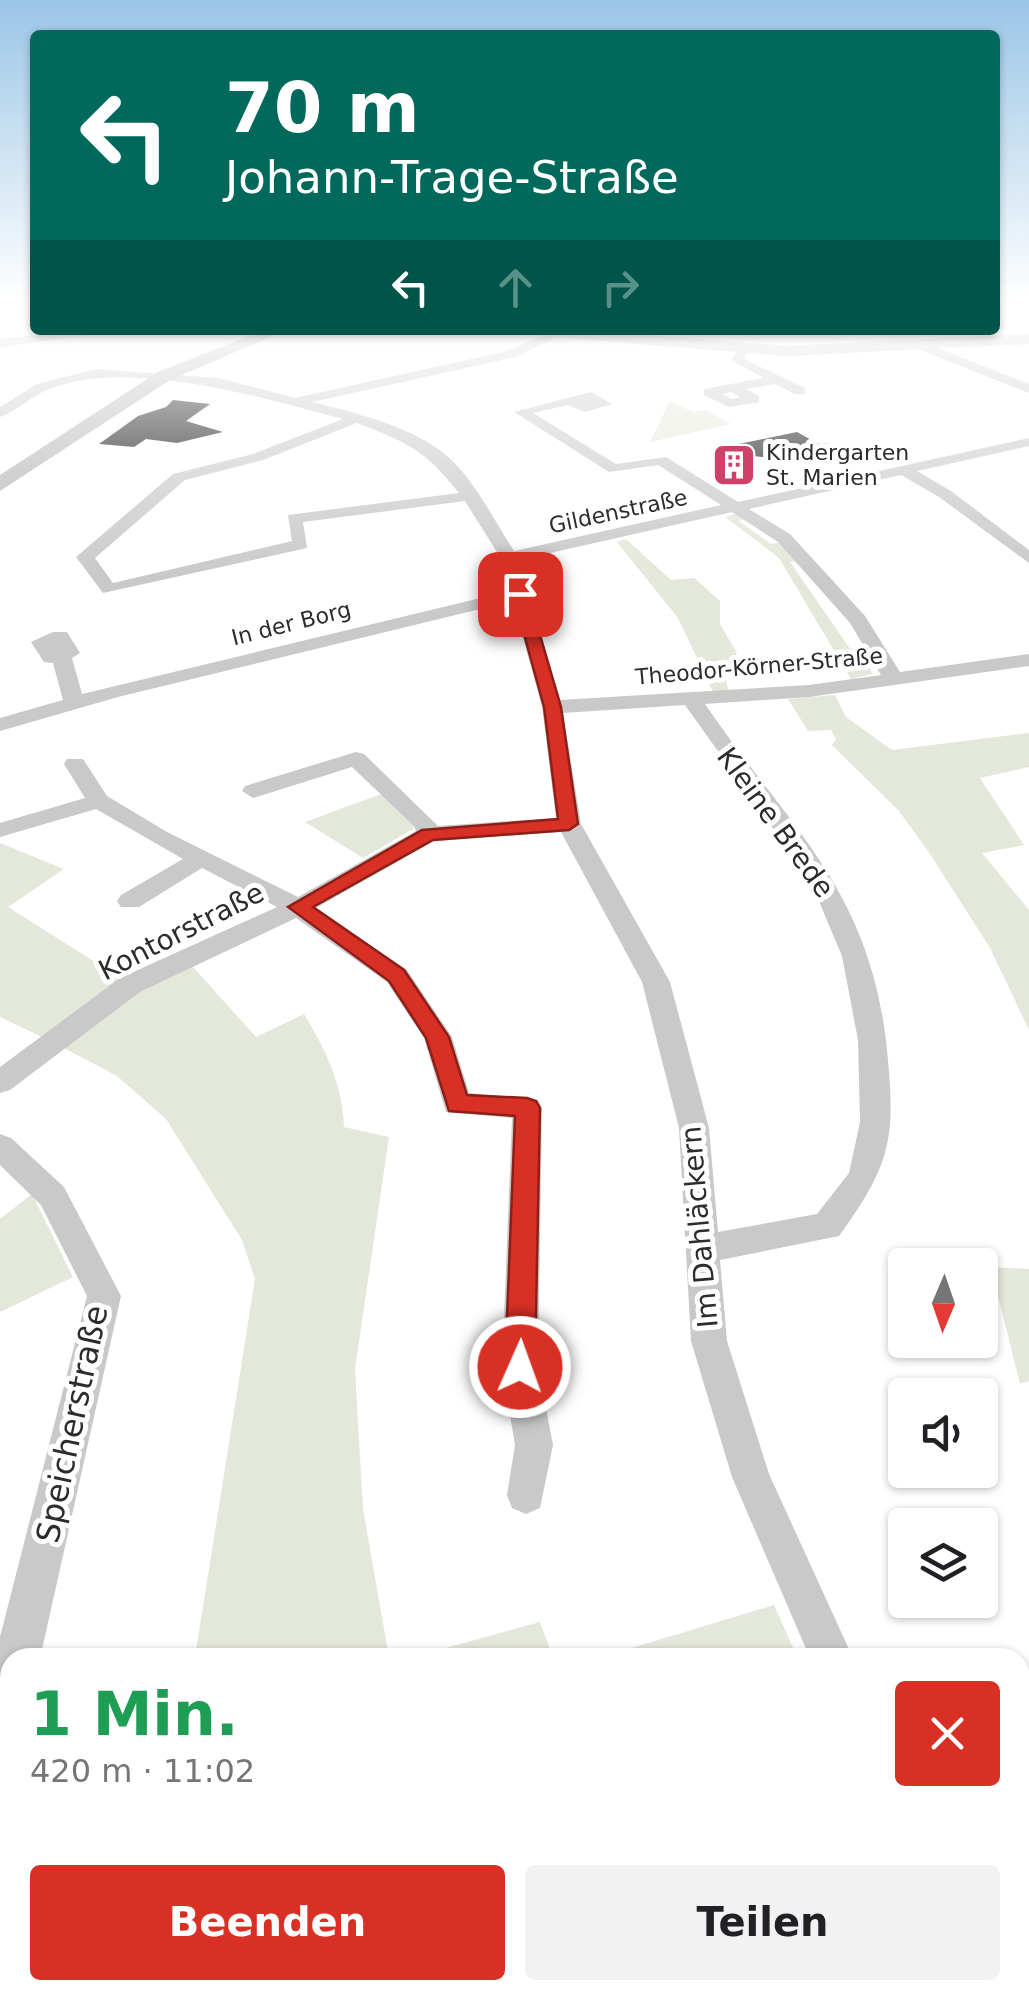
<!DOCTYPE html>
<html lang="de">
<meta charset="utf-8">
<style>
body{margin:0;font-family:"DejaVu Sans",sans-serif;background:#f2f2f2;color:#202124;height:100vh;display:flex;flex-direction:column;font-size:38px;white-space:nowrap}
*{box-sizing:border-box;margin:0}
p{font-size:32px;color:#757577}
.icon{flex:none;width:55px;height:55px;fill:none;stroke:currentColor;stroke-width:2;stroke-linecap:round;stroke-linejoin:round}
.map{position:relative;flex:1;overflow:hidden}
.details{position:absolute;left:0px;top:1648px;width:1030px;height:352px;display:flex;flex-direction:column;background:#fff;border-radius:30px 30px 0 0;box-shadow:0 2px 8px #0004}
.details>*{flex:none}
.banner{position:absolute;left:30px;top:30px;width:970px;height:305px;border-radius:10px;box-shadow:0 2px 8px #0004;background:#00695c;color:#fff;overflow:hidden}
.needle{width:65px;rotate:182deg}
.fabs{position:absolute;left:888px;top:1248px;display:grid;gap:20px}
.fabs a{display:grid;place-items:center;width:110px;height:110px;border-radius:10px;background:#fff;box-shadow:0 2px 8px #0004;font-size:50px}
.pin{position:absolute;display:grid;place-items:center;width:85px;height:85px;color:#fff;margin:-42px;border-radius:20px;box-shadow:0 5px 15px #0006}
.me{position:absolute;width:110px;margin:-55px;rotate:2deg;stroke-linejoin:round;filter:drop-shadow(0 0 8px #0008)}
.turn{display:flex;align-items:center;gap:35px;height:210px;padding:0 30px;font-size:45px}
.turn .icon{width:130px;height:130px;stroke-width:2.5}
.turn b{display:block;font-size:70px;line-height:85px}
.lanes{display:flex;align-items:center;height:95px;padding:0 30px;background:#0003;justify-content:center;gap:50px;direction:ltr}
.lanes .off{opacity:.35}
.round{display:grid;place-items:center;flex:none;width:105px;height:105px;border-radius:10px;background:#f2f2f2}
.summary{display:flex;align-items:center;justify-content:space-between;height:170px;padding:0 30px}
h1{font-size:60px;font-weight:600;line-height:75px;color:#1e9e55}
.primary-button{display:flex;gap:20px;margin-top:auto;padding:20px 30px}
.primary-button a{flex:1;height:115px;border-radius:10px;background:#d93025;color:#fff;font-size:40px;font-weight:600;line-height:115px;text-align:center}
.primary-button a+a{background:#f2f2f2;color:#202124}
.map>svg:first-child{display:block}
.green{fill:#e4e8da}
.building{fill:#131313}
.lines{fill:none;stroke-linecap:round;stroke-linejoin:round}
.pedestrian{fill:#c9c9c9;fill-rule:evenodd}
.minor{fill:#c9c9c9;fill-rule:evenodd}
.tertiary{fill:#c9c9c9;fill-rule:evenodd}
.secondary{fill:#b6b6b6;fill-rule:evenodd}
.route{fill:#d93025;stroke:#8d1f18;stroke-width:2.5}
.labels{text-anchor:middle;stroke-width:10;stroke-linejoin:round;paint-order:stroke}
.far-poi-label{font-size:22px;fill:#2c2c2c;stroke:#fff;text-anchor:start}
.far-street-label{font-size:22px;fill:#2c2c2c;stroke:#fff}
.street-label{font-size:28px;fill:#2c2c2c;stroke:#fff}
.near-street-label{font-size:32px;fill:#2c2c2c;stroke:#fff}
</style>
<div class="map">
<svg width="1029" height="1999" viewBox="0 0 1029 1999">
<rect width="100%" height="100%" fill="#fff"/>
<g class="green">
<path d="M 670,401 L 693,412 L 706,410 L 731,424 L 650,442 Z"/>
<path d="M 735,514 L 747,518 L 739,521 L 771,544 L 783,542 L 800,561 L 790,562 L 855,656 L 866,655 L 872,674 L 851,679 L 779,558 L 725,517 Z"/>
<path d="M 626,539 L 671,580 L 694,578 L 720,601 L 720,624 L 737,653 L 724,675 L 729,691 L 713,692 L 678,618 L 617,542 Z"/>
<path d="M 835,695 L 846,717 L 892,750 L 1029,733 L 1029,767 L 980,778 L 1024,845 L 982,853 L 1029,910 L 1029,1030 L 990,948 L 930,854 L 899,811 L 832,745 L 836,739 L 831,730 L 808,731 L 788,699 Z"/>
<path d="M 384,793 L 415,822 L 413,829 L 363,858 L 305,822 Z"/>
<path d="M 0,843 L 64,869 L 8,907 L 125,981 L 44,1038 L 0,1017 Z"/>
<path d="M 193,967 L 256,1037 L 304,1014 C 326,1051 342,1082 344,1127 L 389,1137 L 355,1369 L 363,1509 L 389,1657 L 195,1657 L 255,1279 L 242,1240 L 166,1119 L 117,1076 L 58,1045 L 141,991 Z"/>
<path d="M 32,1194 L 73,1277 L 0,1312 L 0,1219 Z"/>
<path d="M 991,1267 L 1029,1269 L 1029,1381 L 1020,1384 Z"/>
<path d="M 774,1605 L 797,1657 L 602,1657 Z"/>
<path d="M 540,1622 L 553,1657 L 413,1657 Z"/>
<path d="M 10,1865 L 10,1990 L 941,1990 L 945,1999 L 0,1999 L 0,1866 Z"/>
</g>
<g class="building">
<path d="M 173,400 L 210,404 L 186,421 L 223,432 L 177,443 L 146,439 L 134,447 L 99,444 L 138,416 L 166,407 Z"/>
<path d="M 797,432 L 817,443 L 830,444 L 822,464 L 719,452 L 719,448 Z"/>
</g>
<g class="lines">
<path class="pedestrian" d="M 1002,298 L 1010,298 L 1011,299 L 995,305 L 995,299 Z"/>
<g class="minor">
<path d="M 87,330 L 128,330 L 0,347 L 0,339 Z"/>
<path d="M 553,331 L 563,334 L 516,357 L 312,402 C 355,413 404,424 441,451 C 472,474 493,519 514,551 L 721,505 L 658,465 L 609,472 L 514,412 L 591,392 L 612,404 L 585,412 L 568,405 L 533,413 L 616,464 L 666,457 L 738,502 L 1029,438 L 1029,446 L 917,471 L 951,491 L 1029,550 L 1029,563 L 939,497 L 901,475 L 749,509 L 790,534 L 865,616 L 900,672 L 1029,654 L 1029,666 L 809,697 L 705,704 C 789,828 871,889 887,1050 C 896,1139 891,1164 839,1236 L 720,1260 L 727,1341 L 769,1474 L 853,1658 L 810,1658 L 732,1477 L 691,1341 L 679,1128 L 642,982 L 561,832 L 434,841 L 316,908 L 407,970 L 452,1037 L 469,1093 L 538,1100 L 542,1108 L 538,1367 L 553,1445 L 540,1508 L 526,1514 L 512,1508 L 507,1495 L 515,1445 L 502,1367 L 512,1118 L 446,1112 L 424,1038 L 387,982 L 296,918 L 140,992 L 10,1090 L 0,1093 L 0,1067 L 120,978 L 277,907 L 202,868 L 139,907 L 121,907 L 117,901 L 121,895 L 183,859 L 96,809 L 0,837 L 0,823 L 85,798 L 64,764 L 67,759 L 83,759 L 107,796 L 167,832 L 298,897 L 416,831 L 414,826 L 352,767 L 253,798 L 242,791 L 245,786 L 356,752 L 364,754 L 438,826 L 556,818 L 542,707 L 513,601 L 118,697 L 0,731 L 0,718 L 63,700 L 53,663 L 44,662 L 31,642 L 53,632 L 67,632 L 80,653 L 72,658 L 82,694 L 510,591 L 500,557 L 465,501 L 303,522 L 307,548 L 103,593 L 76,557 L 173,474 L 253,454 L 343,419 C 264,398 124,356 47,390 C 30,397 17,411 0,417 L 0,407 L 37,384 L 96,369 L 218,378 L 295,398 L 507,351 ZM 357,423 C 408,443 424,449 459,493 L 288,515 L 292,541 L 113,583 L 95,558 L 185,480 L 263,460 ZM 732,512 L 778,542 L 850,623 L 881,675 L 809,685 L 560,700 L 519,560 ZM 685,705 L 810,880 L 842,956 L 858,1040 L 860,1122 L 849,1173 L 817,1214 L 718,1232 L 709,1128 L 670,982 L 581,824 L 563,713 Z"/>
<path d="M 743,344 L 749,348 L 744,359 L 805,388 L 805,394 L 795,394 L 775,384 L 746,389 L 759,396 L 759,402 L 729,407 L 704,395 L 704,389 L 764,378 L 731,360 ZM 731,392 L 740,397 L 731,399 L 722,394 Z"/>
<path d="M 920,344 L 928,344 L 1029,384 L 1029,393 L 920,350 Z"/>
<path d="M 0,1134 L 11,1138 L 64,1187 L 121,1296 L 41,1654 L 40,1658 L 10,1658 L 10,1677 L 0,1679 L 0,1637 L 87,1296 L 41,1205 L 0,1165 Z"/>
<path d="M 1029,1940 L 1029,1991 L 1020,1995 L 1010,1991 L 1006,1999 L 956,1999 L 953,1990 L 1020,1990 L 1020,1944 Z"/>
</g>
<path class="tertiary" d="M 520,330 L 586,330 L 786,346 L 1029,334 L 1029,344 L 786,356 L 528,335 Z"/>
<path class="secondary" d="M 264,330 L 287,330 L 170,380 L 0,491 L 0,475 L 158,372 Z"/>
</g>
<linearGradient id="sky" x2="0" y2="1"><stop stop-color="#9bc6e7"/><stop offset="0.52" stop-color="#fff"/><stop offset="1" stop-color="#fff" stop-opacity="0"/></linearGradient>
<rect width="1029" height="578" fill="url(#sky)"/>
<path class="route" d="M 520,589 L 528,594 L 561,707 L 578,824 L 569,830 L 433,840 L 313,907 L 404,970 L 449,1037 L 467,1095 L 527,1098 L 536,1101 L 540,1108 L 535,1367 L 531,1377 L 520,1380 L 510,1377 L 505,1367 L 515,1116 L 449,1111 L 426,1038 L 389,981 L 288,907 L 422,830 L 558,819 L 544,707 L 513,594 Z"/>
<defs>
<g id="building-square" transform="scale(2.25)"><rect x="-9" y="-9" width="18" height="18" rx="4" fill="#ce4269" stroke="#fff"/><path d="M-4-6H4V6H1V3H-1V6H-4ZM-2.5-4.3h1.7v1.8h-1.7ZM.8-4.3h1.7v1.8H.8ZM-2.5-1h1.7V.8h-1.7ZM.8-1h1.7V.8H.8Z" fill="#fff"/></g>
</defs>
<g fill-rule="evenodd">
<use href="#building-square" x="734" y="465"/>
</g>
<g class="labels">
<g class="far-poi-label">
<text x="766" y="460">Kindergarten<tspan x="766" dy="25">St. Marien</tspan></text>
</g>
<g class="far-street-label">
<text transform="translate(618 511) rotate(-12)" y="8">Gildenstraße</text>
<text transform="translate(291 623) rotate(-14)" y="8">In der Borg</text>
<text transform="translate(759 666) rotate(-5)" y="8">Theodor-Körner-Straße</text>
</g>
<g class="street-label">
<text transform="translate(776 822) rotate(54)" y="10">Kleine Brede</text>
<text transform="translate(181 931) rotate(-27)" y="10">Kontorstraße</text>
<text transform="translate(699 1227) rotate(-95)" y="10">Im Dahläckern</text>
</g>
<g class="near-street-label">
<text transform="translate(72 1424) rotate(-78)" y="11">Speicherstraße</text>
</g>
</g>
</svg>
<div class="fabs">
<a><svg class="needle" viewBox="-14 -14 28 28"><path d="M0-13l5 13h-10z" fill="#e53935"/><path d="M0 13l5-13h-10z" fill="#757577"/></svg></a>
<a><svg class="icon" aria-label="sound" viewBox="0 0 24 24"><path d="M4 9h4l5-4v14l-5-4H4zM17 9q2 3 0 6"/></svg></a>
<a><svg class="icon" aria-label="layers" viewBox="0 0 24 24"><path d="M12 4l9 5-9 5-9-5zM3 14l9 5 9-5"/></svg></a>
</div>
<div class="pin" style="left:520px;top:594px;background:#d93025"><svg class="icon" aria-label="arrive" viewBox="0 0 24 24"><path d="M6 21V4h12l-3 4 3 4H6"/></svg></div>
<svg class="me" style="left:520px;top:1367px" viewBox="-20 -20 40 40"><circle r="17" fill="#d93025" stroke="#fff" stroke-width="3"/><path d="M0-11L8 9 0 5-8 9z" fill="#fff"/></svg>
<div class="banner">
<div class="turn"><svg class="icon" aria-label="left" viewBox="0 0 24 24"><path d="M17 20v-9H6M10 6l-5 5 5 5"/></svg><div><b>70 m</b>Johann-Trage-Straße</div></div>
<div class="lanes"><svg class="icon" aria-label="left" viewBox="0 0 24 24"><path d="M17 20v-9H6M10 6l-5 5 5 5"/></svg><svg class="icon off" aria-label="ahead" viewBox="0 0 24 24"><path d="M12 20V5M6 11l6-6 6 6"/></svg><svg class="icon off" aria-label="right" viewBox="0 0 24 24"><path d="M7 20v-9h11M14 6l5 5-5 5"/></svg></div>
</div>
<section class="details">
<div class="summary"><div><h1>1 Min.</h1><p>420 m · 11:02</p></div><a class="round" style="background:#d93025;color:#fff"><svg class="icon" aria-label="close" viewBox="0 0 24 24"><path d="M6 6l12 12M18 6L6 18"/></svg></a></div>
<div class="primary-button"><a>Beenden</a><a>Teilen</a></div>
</section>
</div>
